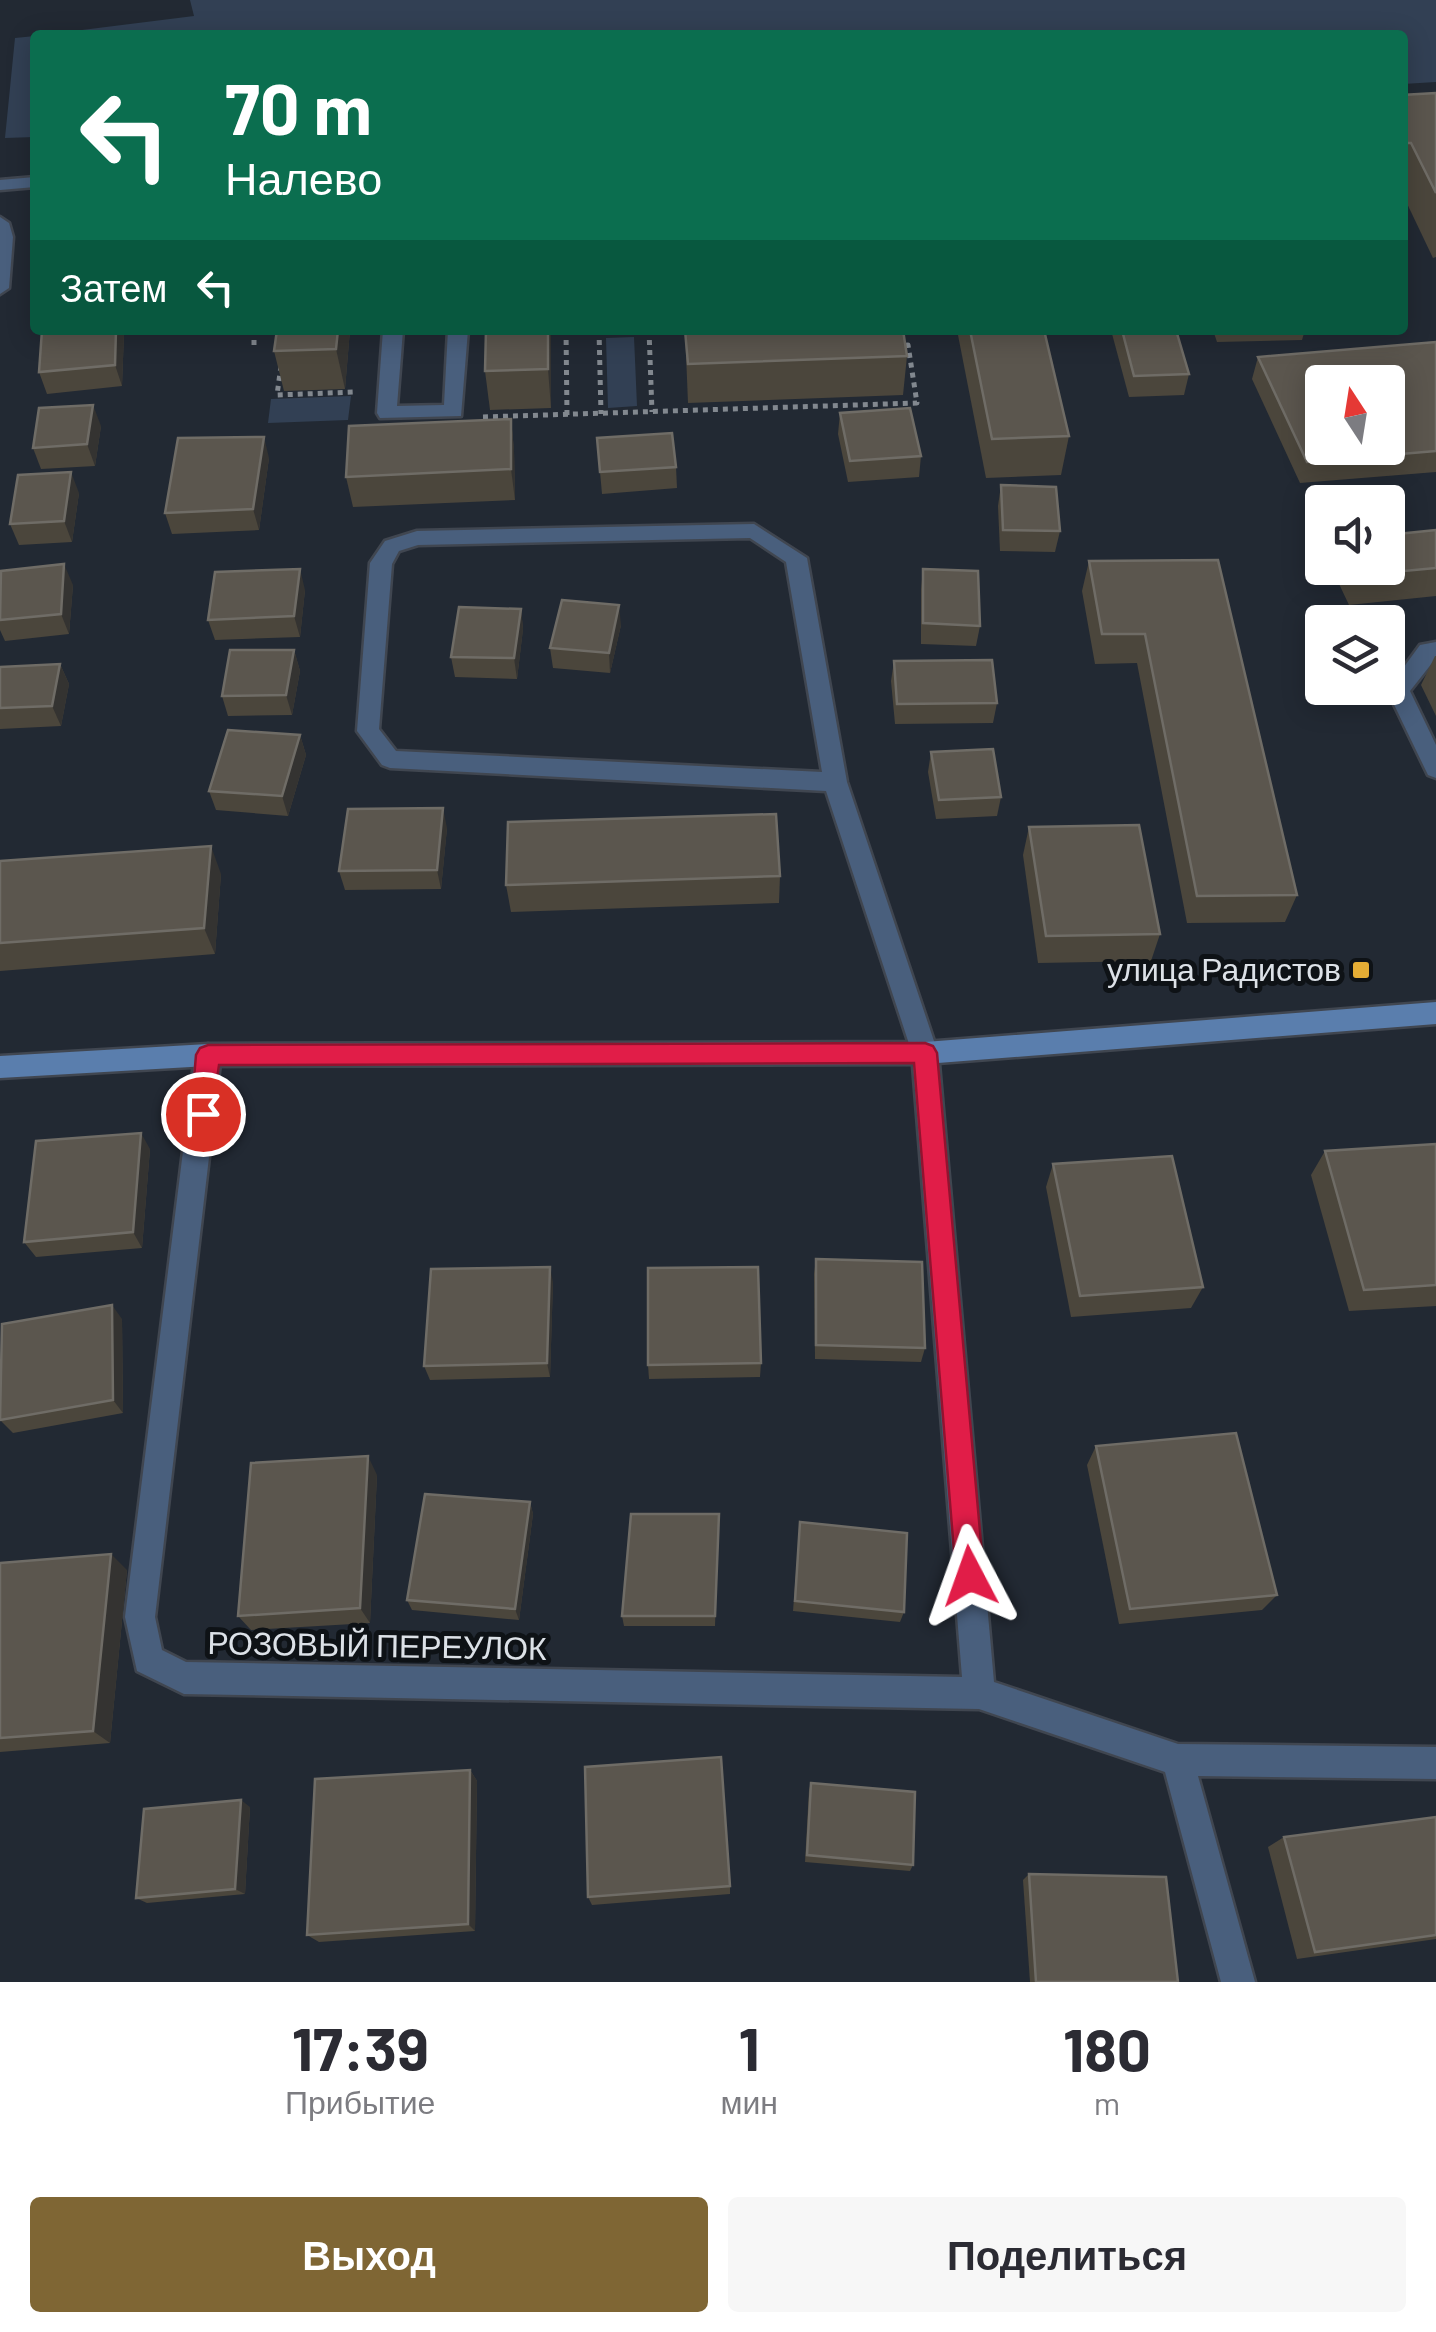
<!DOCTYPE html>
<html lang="ru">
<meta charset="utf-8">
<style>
body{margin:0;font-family:Barlow,sans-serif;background:#f7f7f7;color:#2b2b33;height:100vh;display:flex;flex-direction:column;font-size:38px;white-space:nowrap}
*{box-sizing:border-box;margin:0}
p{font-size:32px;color:#7c7c81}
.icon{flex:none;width:55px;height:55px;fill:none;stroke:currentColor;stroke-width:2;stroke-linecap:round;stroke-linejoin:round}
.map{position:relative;height:1982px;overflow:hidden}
.side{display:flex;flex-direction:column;background:#fff;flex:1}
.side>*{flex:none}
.top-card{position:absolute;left:30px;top:30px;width:1378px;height:305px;border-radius:10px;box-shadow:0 5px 25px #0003;background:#0b6e4f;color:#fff;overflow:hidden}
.needle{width:65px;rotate:348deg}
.fabs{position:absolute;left:1305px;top:365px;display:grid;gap:20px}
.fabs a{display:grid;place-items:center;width:100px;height:100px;border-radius:10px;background:#fff;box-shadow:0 5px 25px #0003;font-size:50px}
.pin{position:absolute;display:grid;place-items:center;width:85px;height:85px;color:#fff;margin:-42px;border:5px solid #fff;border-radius:50%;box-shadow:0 2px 10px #0007}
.me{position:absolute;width:110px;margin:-55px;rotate:356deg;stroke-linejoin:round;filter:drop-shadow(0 0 8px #0008)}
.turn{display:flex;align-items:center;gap:35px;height:210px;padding:0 30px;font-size:45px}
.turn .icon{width:130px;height:130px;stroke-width:2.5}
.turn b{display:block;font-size:70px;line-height:85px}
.then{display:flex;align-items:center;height:95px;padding:0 30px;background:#0003;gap:20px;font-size:38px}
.eta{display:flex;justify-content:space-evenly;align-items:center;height:170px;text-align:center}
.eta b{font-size:60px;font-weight:700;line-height:70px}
.action{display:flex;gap:20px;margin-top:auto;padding:20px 30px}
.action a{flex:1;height:115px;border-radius:10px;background:#7f6634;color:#fff;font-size:40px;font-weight:700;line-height:115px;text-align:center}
.action a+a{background:#f7f7f7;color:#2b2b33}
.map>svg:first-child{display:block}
.green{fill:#324054}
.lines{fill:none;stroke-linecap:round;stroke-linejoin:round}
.service-casing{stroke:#404650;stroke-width:5}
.minor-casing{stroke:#404650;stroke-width:5}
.secondary-casing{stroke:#404650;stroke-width:5}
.path{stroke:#82888f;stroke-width:5;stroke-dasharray:5 5;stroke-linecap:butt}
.service{fill:#495f7d;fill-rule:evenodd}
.minor{fill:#495f7d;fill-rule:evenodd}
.secondary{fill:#5a7ead;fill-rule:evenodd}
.wall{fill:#4b463c}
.shaded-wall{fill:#343331}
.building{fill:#5b564e;stroke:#6f6c66;stroke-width:2.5;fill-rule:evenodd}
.route{fill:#e11d48;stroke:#92132f;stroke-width:2.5}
.poi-dot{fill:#e5ad35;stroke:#0e1216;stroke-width:4}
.labels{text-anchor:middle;stroke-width:10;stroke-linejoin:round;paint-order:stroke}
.poi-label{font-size:32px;fill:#dce1e7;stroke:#0e1216;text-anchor:end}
.street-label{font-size:32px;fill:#dce1e7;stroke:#0e1216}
</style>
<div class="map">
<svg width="1436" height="1982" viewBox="0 0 1436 1982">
<rect width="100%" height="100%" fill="#222933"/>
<g class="green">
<path d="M 190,0 L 1436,0 L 1436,82 L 1403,84 L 1402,35 L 42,35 L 194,16 Z"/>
<path d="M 35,36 L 35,137 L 5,138 L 15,38 Z"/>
<path d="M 634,337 L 637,406 L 608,408 L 606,338 Z"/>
<path d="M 351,396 L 348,420 L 268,423 L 271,399 Z"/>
</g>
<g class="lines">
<g class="service-casing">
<g id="service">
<path d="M 35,177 L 35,187 L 0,190 L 0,180 Z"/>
<path d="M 383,330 L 403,330 L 397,406 L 444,405 L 448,330 L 468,330 L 461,416 L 380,418 L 377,413 Z"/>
<path d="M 754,524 L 807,558 L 847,782 L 938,1053 L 934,1061 L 925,1064 L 916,1061 L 912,1053 L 826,791 L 390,768 L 382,765 L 357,731 L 370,563 L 385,541 L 417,531 ZM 750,538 L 786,562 L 822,772 L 396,751 L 379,729 L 392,564 L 399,551 L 418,545 Z"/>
<path d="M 1436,642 L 1436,658 L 1410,691 L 1436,745 L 1436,778 L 1428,775 L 1387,690 L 1420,645 Z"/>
</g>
</g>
<g class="minor-casing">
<g id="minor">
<path d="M 0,217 L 9,223 L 13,237 L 9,288 L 0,294 Z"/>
<path d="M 925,1042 L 934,1045 L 938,1053 L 994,1682 L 1178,1744 L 1436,1747 L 1436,1779 L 1198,1776 L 1255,1982 L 1221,1982 L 1165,1772 L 979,1709 L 184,1694 L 137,1671 L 125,1617 L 195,1055 L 199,1047 L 208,1044 L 217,1047 L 221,1055 L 155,1617 L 162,1650 L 186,1662 L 962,1677 L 912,1053 L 916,1045 Z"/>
</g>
</g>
<g class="secondary-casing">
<path id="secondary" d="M 1436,1002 L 1436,1024 L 925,1064 L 208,1066 L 0,1078 L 0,1056 L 208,1044 L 925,1042 Z"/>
</g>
<g class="path">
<path d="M 254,330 L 254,348"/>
<path d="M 566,330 L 567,415"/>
<path d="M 599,330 L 601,414"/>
<path d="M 649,330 L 652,412"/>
<path d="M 281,366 L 277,395 L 355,392"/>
<path d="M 483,417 L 917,403 L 908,345 L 898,346"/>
</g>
<use href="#service" class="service"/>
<use href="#minor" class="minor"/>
<use href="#secondary" class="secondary"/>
</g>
<g class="wall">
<path d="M 1436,93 L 1436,257 L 1433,258 L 1402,193 L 1402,95 Z"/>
<path d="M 277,330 L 350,330 L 345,389 L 284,391 L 274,351 Z"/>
<path d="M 486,330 L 551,330 L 551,408 L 490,410 L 485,371 Z"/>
<path d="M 685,330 L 907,356 L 903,395 L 688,403 Z"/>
<path d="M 957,330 L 1044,330 L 1069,436 L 1061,475 L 986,478 Z"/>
<path d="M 1111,330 L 1176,330 L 1189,374 L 1184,395 L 1129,397 Z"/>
<path d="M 1213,330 L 1305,330 L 1302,340 L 1217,342 Z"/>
<path d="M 124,333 L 122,386 L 47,394 L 39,372 Z"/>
<path d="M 1436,342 L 1436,472 L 1300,483 L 1252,379 L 1258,357 Z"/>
<path d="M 840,413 L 921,456 L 919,477 L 848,482 L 838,434 Z"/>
<path d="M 511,419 L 514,450 L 515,500 L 353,507 L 346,477 Z"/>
<path d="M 101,426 L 95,466 L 41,469 L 33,448 Z"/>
<path d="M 597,438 L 676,467 L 677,488 L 602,494 Z"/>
<path d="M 269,458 L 259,530 L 172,534 L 165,513 Z"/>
<path d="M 1001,485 L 1060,531 L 1055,552 L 1000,551 L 998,506 Z"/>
<path d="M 79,493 L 72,542 L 19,545 L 10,524 Z"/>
<path d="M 1436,530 L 1436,596 L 1349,605 L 1332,569 L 1333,568 L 1388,568 Z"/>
<path d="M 1218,560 L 1297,895 L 1285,922 L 1187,923 L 1137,663 L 1095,664 L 1082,591 L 1089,561 Z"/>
<path d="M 923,569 L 980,626 L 976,646 L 921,644 L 921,589 Z"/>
<path d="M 0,578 L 73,585 L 69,634 L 5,641 L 0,630 Z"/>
<path d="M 305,590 L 300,637 L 215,640 L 208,620 Z"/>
<path d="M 521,609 L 523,629 L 517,679 L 455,677 L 451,657 Z"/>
<path d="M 621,625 L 610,673 L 553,668 L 550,648 Z"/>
<path d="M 294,650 L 300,671 L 292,715 L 228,716 L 222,696 Z"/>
<path d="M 1435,656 L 1436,656 L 1436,716 L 1421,685 Z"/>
<path d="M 894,661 L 997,703 L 993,723 L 895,724 L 891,681 Z"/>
<path d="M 60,664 L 69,684 L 61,726 L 0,729 L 0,667 Z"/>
<path d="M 300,735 L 306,755 L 288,816 L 216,810 L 209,791 Z"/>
<path d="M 931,752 L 1001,797 L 997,816 L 936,819 L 928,772 Z"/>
<path d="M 1029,827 L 1160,934 L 1151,961 L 1038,963 L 1023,855 Z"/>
<path d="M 447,828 L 441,889 L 345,890 L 339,871 Z"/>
<path d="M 0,861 L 221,874 L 215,954 L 0,971 Z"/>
<path d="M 780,876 L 779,903 L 511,912 L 506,885 Z"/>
<path d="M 1436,1144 L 1436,1306 L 1349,1311 L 1311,1175 L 1325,1151 Z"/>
<path d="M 150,1149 L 142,1248 L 36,1257 L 24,1242 Z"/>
<path d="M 1053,1164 L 1203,1287 L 1191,1308 L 1071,1317 L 1046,1187 Z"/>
<path d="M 816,1259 L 925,1348 L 921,1362 L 815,1359 L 814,1274 Z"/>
<path d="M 553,1282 L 550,1377 L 430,1380 L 424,1366 Z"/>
<path d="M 122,1319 L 123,1413 L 13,1433 L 0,1420 Z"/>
<path d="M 761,1363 L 760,1377 L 649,1379 L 648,1365 Z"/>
<path d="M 1096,1446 L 1277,1595 L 1262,1610 L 1119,1624 L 1087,1465 Z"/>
<path d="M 377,1475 L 370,1623 L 251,1630 L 238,1616 Z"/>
<path d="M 530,1502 L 533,1514 L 519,1620 L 412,1610 L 407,1600 Z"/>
<path d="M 719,1514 L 715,1626 L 624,1626 L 622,1616 Z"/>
<path d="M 799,1534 L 904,1612 L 900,1622 L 793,1611 Z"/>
<path d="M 0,1563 L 127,1570 L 110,1743 L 0,1752 Z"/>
<path d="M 470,1770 L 477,1781 L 475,1931 L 319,1942 L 307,1935 Z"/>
<path d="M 811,1783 L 913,1865 L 910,1871 L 805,1862 L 809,1790 Z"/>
<path d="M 250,1807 L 245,1894 L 147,1903 L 136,1898 Z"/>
<path d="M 1436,1817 L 1436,1939 L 1297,1959 L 1268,1847 L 1284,1837 Z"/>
<path d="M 1029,1874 L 1178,1982 L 1030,1982 L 1023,1880 Z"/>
<path d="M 730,1886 L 730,1894 L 592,1905 L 588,1897 Z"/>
</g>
<g class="shaded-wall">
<path d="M 116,330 L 123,330 L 124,333 L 122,386 L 115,365 Z"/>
<path d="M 338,330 L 350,330 L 345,389 L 336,349 Z"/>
<path d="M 548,330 L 551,330 L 551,408 L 548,369 Z"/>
<path d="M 93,405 L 101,426 L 95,466 L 87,444 Z"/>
<path d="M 511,419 L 514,450 L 515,500 L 511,469 Z"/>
<path d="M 264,437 L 269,458 L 259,530 L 253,509 Z"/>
<path d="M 71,472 L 79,493 L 72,542 L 64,521 Z"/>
<path d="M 64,564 L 73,585 L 69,634 L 61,614 Z"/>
<path d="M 300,569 L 305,590 L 300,637 L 294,616 Z"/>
<path d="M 619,605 L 621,625 L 610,673 L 609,653 Z"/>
<path d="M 521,609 L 523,629 L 517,679 L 514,658 Z"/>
<path d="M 294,650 L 300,671 L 292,715 L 286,695 Z"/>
<path d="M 60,664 L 69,684 L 61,726 L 52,706 Z"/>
<path d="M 300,735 L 306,755 L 288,816 L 282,796 Z"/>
<path d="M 443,808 L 447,828 L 441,889 L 437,870 Z"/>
<path d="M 211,846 L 221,874 L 215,954 L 204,928 Z"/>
<path d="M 141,1133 L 150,1149 L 142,1248 L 133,1232 Z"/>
<path d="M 550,1267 L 553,1282 L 550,1377 L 547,1363 Z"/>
<path d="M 112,1305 L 122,1319 L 123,1413 L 113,1400 Z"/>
<path d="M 368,1456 L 377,1475 L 370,1623 L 360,1608 Z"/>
<path d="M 530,1502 L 533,1514 L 519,1620 L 515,1609 Z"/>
<path d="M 111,1554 L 127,1570 L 110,1743 L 93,1731 Z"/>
<path d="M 470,1770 L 477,1781 L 475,1931 L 468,1924 Z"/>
<path d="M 241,1800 L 250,1807 L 245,1894 L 235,1889 Z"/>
</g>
<g class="building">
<path d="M 1436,93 L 1436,193 L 1411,143 L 1402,143 L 1402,95 Z"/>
<path d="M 42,330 L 116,330 L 115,365 L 39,372 Z"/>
<path d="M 277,330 L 338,330 L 336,349 L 274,351 Z"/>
<path d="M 486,330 L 548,330 L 548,369 L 485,371 Z"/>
<path d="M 685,330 L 903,330 L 907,356 L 688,364 Z"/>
<path d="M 970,330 L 1044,330 L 1069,436 L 992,439 Z"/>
<path d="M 1122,330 L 1176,330 L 1189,374 L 1134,376 Z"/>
<path d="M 1436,342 L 1436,451 L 1307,462 L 1258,357 ZM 1322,382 L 1388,382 L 1388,448 L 1322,448 Z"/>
<path d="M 93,405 L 87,444 L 33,448 L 39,408 Z"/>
<path d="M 910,408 L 921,456 L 850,461 L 840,413 Z"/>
<path d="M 511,419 L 511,469 L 346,477 L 349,426 Z"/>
<path d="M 672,433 L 676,467 L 600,472 L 597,438 Z"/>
<path d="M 264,437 L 253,509 L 165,513 L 178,438 Z"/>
<path d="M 71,472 L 64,521 L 10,524 L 18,475 Z"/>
<path d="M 1001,485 L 1056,487 L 1060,531 L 1003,530 Z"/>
<path d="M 1436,530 L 1436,568 L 1361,575 L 1357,568 L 1388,568 L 1388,535 Z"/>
<path d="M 1218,560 L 1297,895 L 1197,896 L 1145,634 L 1102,634 L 1089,561 Z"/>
<path d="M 64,564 L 61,614 L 0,620 L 1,571 Z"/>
<path d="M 300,569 L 294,616 L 208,620 L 215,572 Z"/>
<path d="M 923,569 L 978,571 L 980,626 L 923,623 Z"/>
<path d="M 562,600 L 619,605 L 609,653 L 550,648 Z"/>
<path d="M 459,607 L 521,609 L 514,658 L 451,657 Z"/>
<path d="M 230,650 L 294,650 L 286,695 L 222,696 Z"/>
<path d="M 992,660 L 997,703 L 897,704 L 894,661 Z"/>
<path d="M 60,664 L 52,706 L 0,708 L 0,667 Z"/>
<path d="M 228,730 L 300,735 L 282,796 L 209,791 Z"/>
<path d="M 993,749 L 1001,797 L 939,800 L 931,752 Z"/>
<path d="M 443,808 L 437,870 L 339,871 L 348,809 Z"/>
<path d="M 776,814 L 780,876 L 506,885 L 508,822 Z"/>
<path d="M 1139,825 L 1160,934 L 1046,936 L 1029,827 Z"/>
<path d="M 211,846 L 204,928 L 0,943 L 0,861 Z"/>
<path d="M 141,1133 L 133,1232 L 24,1242 L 36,1141 Z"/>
<path d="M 1436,1144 L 1436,1285 L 1364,1290 L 1325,1151 Z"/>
<path d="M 1172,1156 L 1203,1287 L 1080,1296 L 1053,1164 Z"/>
<path d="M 816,1259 L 922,1262 L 925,1348 L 816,1345 Z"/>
<path d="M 550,1267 L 547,1363 L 424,1366 L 431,1269 Z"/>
<path d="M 758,1267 L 761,1363 L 648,1365 L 648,1268 Z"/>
<path d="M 112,1305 L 113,1400 L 0,1420 L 2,1324 Z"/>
<path d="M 1236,1433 L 1277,1595 L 1130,1609 L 1096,1446 Z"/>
<path d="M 368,1456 L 360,1608 L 238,1616 L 251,1463 Z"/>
<path d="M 425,1494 L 530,1502 L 515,1609 L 407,1600 Z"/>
<path d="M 631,1514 L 719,1514 L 715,1616 L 622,1616 Z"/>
<path d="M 800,1522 L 907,1533 L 904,1612 L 795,1601 Z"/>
<path d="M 111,1554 L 93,1731 L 0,1738 L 0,1563 Z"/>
<path d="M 721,1757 L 730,1886 L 588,1897 L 585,1767 Z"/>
<path d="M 470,1770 L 468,1924 L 307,1935 L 315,1779 Z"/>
<path d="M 811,1783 L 915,1792 L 913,1865 L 807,1855 Z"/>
<path d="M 241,1800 L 235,1889 L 136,1898 L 144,1809 Z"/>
<path d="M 1436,1817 L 1436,1935 L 1315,1952 L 1284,1837 Z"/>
<path d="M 1029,1874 L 1166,1877 L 1178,1982 L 1036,1982 Z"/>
</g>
<path class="route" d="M 925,1043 L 933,1046 L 937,1053 L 984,1576 L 980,1586 L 970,1590 L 960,1586 L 956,1576 L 914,1063 L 219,1065 L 211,1121 L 203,1124 L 194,1121 L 191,1114 L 196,1055 L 200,1048 L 208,1045 Z"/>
<rect class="poi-dot" x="1351" y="960" width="20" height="20" rx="5"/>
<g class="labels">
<g class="poi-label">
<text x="1341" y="981">улица Радистов</text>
</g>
<g class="street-label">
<text transform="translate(377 1646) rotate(1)" y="11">РОЗОВЫЙ ПЕРЕУЛОК</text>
</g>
</g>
</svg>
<div class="fabs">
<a><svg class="needle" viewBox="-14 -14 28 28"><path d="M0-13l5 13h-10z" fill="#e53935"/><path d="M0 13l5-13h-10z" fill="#7c7c81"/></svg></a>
<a><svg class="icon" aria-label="sound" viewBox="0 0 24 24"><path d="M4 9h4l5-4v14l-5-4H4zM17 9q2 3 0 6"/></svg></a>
<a><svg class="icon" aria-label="layers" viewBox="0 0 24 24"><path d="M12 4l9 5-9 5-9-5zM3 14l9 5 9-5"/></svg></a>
</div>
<div class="pin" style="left:203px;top:1114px;background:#d93025"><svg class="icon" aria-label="arrive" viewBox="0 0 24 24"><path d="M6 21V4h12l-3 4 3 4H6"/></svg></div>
<svg class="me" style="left:970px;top:1576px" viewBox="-20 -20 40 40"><path d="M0-17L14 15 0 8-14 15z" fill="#e11d48" stroke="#fff" stroke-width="4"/></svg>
<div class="top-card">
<div class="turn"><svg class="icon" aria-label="left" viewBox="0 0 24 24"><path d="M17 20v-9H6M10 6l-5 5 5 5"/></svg><div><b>70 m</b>Налево</div></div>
<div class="then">Затем<svg class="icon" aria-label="left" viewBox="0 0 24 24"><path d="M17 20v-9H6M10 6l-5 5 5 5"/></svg></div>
</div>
</div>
<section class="side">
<div class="eta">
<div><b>17:39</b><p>Прибытие</p></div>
<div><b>1</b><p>мин</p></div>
<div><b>180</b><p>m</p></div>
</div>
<div class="action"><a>Выход</a><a>Поделиться</a></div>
</section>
